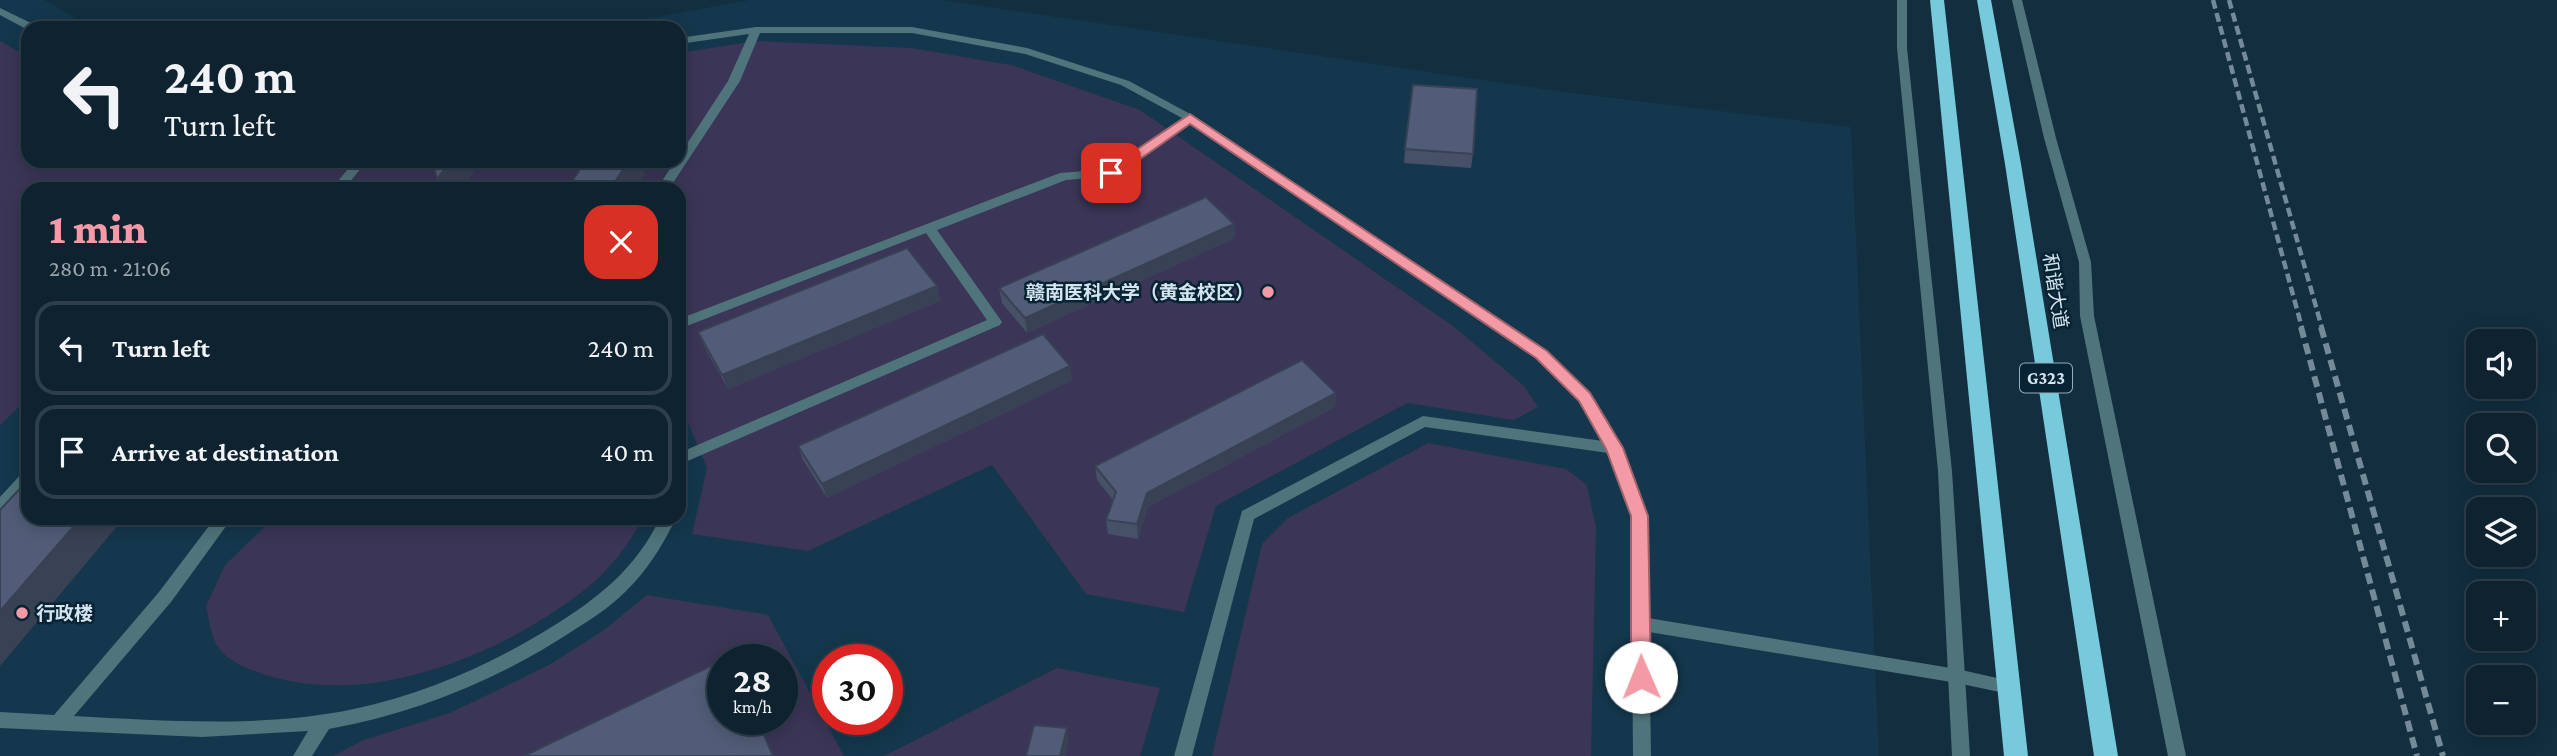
<!DOCTYPE html>
<meta charset="utf-8">
<style>
body{margin:0;font-family:"Crimson Pro","Noto Sans SC",serif;background:#172a37;color:#f1f3f6;height:100vh;display:flex;flex-direction:column;font-size:26px;white-space:nowrap}
*{box-sizing:border-box;margin:0}
p{font-size:23px;color:#9ba4aa}
.icon{flex:none;width:38px;height:38px;fill:none;stroke:currentColor;stroke-width:2;stroke-linecap:round;stroke-linejoin:round}
.map{position:relative;flex:1;overflow:hidden}
.details{position:absolute;left:21px;top:182px;width:665px;height:343px;display:flex;flex-direction:column;background:#0e222f;border-radius:21px;box-shadow:0 4px 18px #0003,0 0 0 2px #2e3f4b}
.details>*{flex:none}
.top-card{position:absolute;left:21px;top:21px;width:665px;height:147px;border-radius:21px;box-shadow:0 4px 18px #0003,0 0 0 2px #2e3f4b;background:#0e222f;color:#f1f3f6;overflow:hidden}
.controls{position:absolute;left:2466px;top:329px;display:grid;gap:14px}
.controls a{display:grid;place-items:center;width:70px;height:70px;border-radius:14px;background:#0e222f;box-shadow:0 4px 18px #0003,0 0 0 2px #2e3f4b;font-size:35px}
.speed{position:absolute;left:707px;top:644px;display:flex;gap:14px;font-size:35px;font-weight:700;text-align:center}
.speed>*{display:grid;place-content:center;width:91px;height:91px;border-radius:50%;background:#0e222f;box-shadow:0 4px 18px #0003,0 0 0 2px #2e3f4b;line-height:1}
.speed small{font-size:18px;font-weight:400}
.speed .limit{border:10px solid #d22;background:#fff;color:#111}
.pin{position:absolute;display:grid;place-items:center;width:60px;height:60px;color:#fff;margin:-30px;border-radius:14px;box-shadow:0 4px 10px #0006}
.me{position:absolute;width:77px;margin:-38px;rotate:359deg;stroke-linejoin:round;filter:drop-shadow(0 0 5px #0008)}
.turn{display:flex;align-items:center;gap:24px;height:147px;padding:0 28px;font-size:32px}
.turn .icon{width:91px;height:91px;stroke-width:2.5}
.turn b{display:block;font-size:49px;line-height:60px}
.round{display:grid;place-items:center;flex:none;width:74px;height:74px;border-radius:21px;background:#172a37}
.head{display:flex;align-items:center;justify-content:space-between;height:119px;padding:0 28px}
h1{font-size:42px;font-weight:800;line-height:52px;color:#f49aa6}
ul{padding:0;list-style:none}
li{display:flex;align-items:center;gap:21px;height:94px;margin:0 14px 10px;padding:0 14px;border:4px solid #2e3f4b;border-radius:21px}
li div{flex:1}
li b{display:block;font-size:26px}
li em{font-style:normal}
.map>svg:first-child{display:block}
.built{fill:#14374d;fill-rule:evenodd}
.green{fill:#3b3557;fill-rule:evenodd}
.lines{fill:none;stroke-linecap:round;stroke-linejoin:round}
.minor{fill:#50747b;fill-rule:evenodd}
.tertiary{fill:#50747b;fill-rule:evenodd}
.trunk{fill:#76cadc;fill-rule:evenodd}
.rail-far1{stroke:#748a98;stroke-width:4.5;stroke-dasharray:9 4.5;stroke-linecap:butt}
.rail{stroke:#748a98;stroke-width:6;stroke-dasharray:11 6;stroke-linecap:butt}
.wall{fill:#465067}
.shaded-wall{fill:#394154}
.building{fill:#515d78;stroke:#394154;stroke-width:2}
.route{fill:#f49aa6;stroke:#9f646c;stroke-width:2}
.poi-dot{fill:#f49aa6;stroke:#082434;stroke-width:2.5}
.labels{text-anchor:middle;stroke-width:5;stroke-linejoin:round;paint-order:stroke}
.shield{fill:#082434;stroke:#98abb8;stroke-width:2}
.shield-label{font-size:18px;font-weight:bold;fill:#d5e5f0}
.street-label{font-size:19px;fill:#d5e5f0;stroke:#082434}
.poi-label{font-size:19px;font-weight:bold;fill:#d5e5f0;stroke:#082434;text-anchor:end}
</style>
<div class="map">
<svg width="2557" height="756" viewBox="0 0 2557 756">
<rect width="100%" height="100%" fill="#122e3f"/>
<path class="built" d="M 0,0 L 45,0 L 91,28 L 28,28 L 28,161 L 679,161 L 679,28 L 597,28 L 749,0 L 942,0 L 1564,92 L 1851,127 L 1879,756 L 0,756 ZM 28,189 L 679,189 L 679,518 L 28,518 ZM 723,660 L 782,660 L 782,719 L 723,719 ZM 828,660 L 887,660 L 887,719 L 828,719 Z"/>
<g class="green">
<path d="M 0,41 L 28,57 L 28,161 L 679,161 L 679,53 L 756,41 L 911,48 L 1011,65 L 1140,110 L 1453,326 L 1524,386 L 1538,407 L 1514,420 L 1407,403 L 1216,506 L 1184,612 L 1086,594 L 992,465 L 808,551 L 692,534 L 707,468 L 679,401 L 679,189 L 28,189 L 28,398 L 0,425 Z"/>
<path d="M 1428,443 L 1566,469 L 1587,485 L 1596,528 L 1591,756 L 1212,756 L 1262,544 L 1288,518 Z"/>
<path d="M 274,518 L 644,518 C 628,544 611,569 587,588 C 504,654 369,710 263,674 C 248,669 227,661 218,647 C 211,638 209,618 206,606 L 225,565 Z"/>
<path d="M 647,595 L 768,615 L 844,756 L 333,756 L 364,740 L 450,713 L 549,665 L 604,630 ZM 723,660 L 782,660 L 782,719 L 723,719 Z"/>
<path d="M 1057,668 L 1160,688 L 1140,756 L 884,756 Z"/>
</g>
<g class="lines">
<g class="minor">
<path d="M 0,8 L 37,26 L 38,28 L 28,30 L 0,15 Z"/>
<path d="M 756,27 L 912,27 L 1027,48 L 1129,81 L 1194,116 L 1547,351 L 1590,393 L 1621,448 L 1647,516 L 1648,618 L 1957,669 L 2015,682 L 2018,687 L 2015,692 L 2009,694 L 1957,683 L 1649,632 L 1651,756 L 1633,756 L 1631,516 L 1608,453 L 1425,427 L 1254,519 L 1192,756 L 1174,756 L 1242,511 L 1423,416 L 1603,441 L 1580,401 L 1537,357 L 1190,123 L 1115,176 L 1066,180 L 937,230 L 1000,319 L 1002,322 L 1000,325 L 683,463 C 688,468 688,478 684,484 L 679,486 L 679,453 L 987,320 L 926,233 L 679,329 L 679,319 L 1060,173 L 1108,169 L 1182,118 L 1121,85 L 1025,54 L 912,33 L 760,33 L 740,81 L 669,189 L 657,189 L 675,161 L 679,161 L 679,156 L 728,81 L 749,34 L 679,44 L 679,38 Z"/>
<path d="M 355,161 L 367,161 L 344,189 L 331,189 Z"/>
<path d="M 28,470 L 28,486 L 5,511 L 0,513 L 0,497 L 23,472 Z"/>
<path d="M 215,518 L 232,518 L 171,602 L 74,716 C 167,721 264,728 354,709 C 423,694 490,665 550,628 C 596,600 636,569 660,518 L 676,518 C 663,545 647,571 625,592 C 610,607 592,619 574,630 C 500,679 416,713 329,729 L 312,756 L 293,756 L 308,731 L 202,737 L 0,728 L 0,712 L 54,715 L 159,592 Z"/>
</g>
<g class="tertiary">
<path d="M 1897,0 L 1907,0 L 1907,48 L 1952,471 L 1970,756 L 1952,756 L 1938,471 L 1897,48 Z"/>
<path d="M 2012,0 L 2022,0 L 2056,138 L 2091,262 L 2094,316 L 2186,756 L 2168,756 L 2080,316 L 2079,262 L 2044,138 Z"/>
</g>
<g class="trunk">
<path d="M 1930,0 L 1944,0 L 2028,756 L 2004,756 Z"/>
<path d="M 1977,0 L 1991,0 L 2021,164 L 2118,756 L 2094,756 L 2005,164 Z"/>
</g>
<g class="rail-far1">
<path d="M 2213,0 L 2302,328"/>
<path d="M 2229,0 L 2322,328"/>
</g>
<g class="rail">
<path d="M 2301,327 L 2417,756"/>
<path d="M 2321,327 L 2443,756"/>
</g>
</g>
<g class="wall">
<path d="M 1405,149 L 1473,154 L 1471,168 L 1404,163 Z"/>
<path d="M 1234,224 L 1235,238 L 1027,333 L 1002,303 L 999,288 Z"/>
<path d="M 937,286 L 940,301 L 728,389 L 704,346 L 698,332 Z"/>
<path d="M 1073,380 L 827,498 L 803,460 L 798,446 Z"/>
<path d="M 1336,393 L 1335,407 L 1148,507 L 1138,539 L 1108,534 L 1106,520 L 1113,500 L 1097,480 L 1095,466 Z"/>
</g>
<g class="shaded-wall">
<path d="M 451,161 L 482,161 L 461,189 L 442,189 L 437,179 Z"/>
<path d="M 629,161 L 640,161 L 645,174 L 636,189 L 610,189 Z"/>
<path d="M 1234,224 L 1235,238 L 1027,333 L 1025,318 Z"/>
<path d="M 937,286 L 940,301 L 728,389 L 722,375 Z"/>
<path d="M 1070,366 L 1073,380 L 827,498 L 822,484 Z"/>
<path d="M 1336,393 L 1335,407 L 1148,507 L 1138,539 L 1137,524 L 1147,493 Z"/>
<path d="M 81,518 L 124,518 L 0,666 L 0,611 Z"/>
<path d="M 1067,728 L 1069,741 L 1066,756 L 1060,756 Z"/>
</g>
<g class="building">
<path d="M 1413,85 L 1477,89 L 1473,154 L 1405,149 Z"/>
<path d="M 432,161 L 451,161 L 437,179 Z"/>
<path d="M 600,161 L 629,161 L 610,189 L 567,189 L 582,166 Z"/>
<path d="M 393,182 L 550,189 L 387,189 Z"/>
<path d="M 1206,197 L 1234,224 L 1025,318 L 999,288 Z"/>
<path d="M 907,248 L 937,286 L 722,375 L 698,332 Z"/>
<path d="M 1043,334 L 1070,366 L 822,484 L 798,446 Z"/>
<path d="M 1302,360 L 1336,393 L 1147,493 L 1137,524 L 1106,520 L 1116,492 L 1095,466 Z"/>
<path d="M 28,480 L 28,518 L 81,518 L 0,611 L 0,510 Z"/>
<path d="M 723,660 L 723,719 L 757,719 L 773,756 L 524,756 Z"/>
<path d="M 1034,725 L 1067,728 L 1060,756 L 1026,756 Z"/>
</g>
<path class="route" d="M 1190,114 L 1547,351 L 1590,393 L 1623,448 L 1648,516 L 1651,677 L 1648,683 L 1641,685 L 1634,683 L 1631,677 L 1631,516 L 1606,449 L 1579,401 L 1536,358 L 1190,124 L 1116,176 L 1106,176 L 1106,170 Z"/>
<g class="poi-dot">
<circle cx="1268" cy="292" r="7"/>
<circle cx="22" cy="613" r="7"/>
</g>
<g class="labels">
<rect class="shield" x="2020" y="363.5" width="52" height="29" rx="5"/>
<g class="shield-label">
<text x="2046" y="384">G323</text>
</g>
<g class="street-label">
<text transform="translate(2056 291) rotate(81)" y="7">和谐大道</text>
</g>
<g class="poi-label">
<text x="1254" y="299">赣南医科大学（黄金校区）</text>
<text x="36" y="620" text-anchor="start">行政楼</text>
</g>
</g>
</svg>
<div class="controls">
<a><svg class="icon" aria-label="sound" viewBox="0 0 24 24"><path d="M4 9h4l5-4v14l-5-4H4zM17 9q2 3 0 6"/></svg></a>
<a><svg class="icon" aria-label="search" viewBox="0 0 24 24"><circle cx="10" cy="10" r="6"/><path d="M15 15l6 6"/></svg></a>
<a><svg class="icon" aria-label="layers" viewBox="0 0 24 24"><path d="M12 4l9 5-9 5-9-5zM3 14l9 5 9-5"/></svg></a>
<a>+</a>
<a>−</a>
</div>
<div class="speed"><div>28<small>km/h</small></div><div class="limit">30</div></div>
<div class="pin" style="left:1111px;top:173px;background:#d93025"><svg class="icon" aria-label="arrive" viewBox="0 0 24 24"><path d="M6 21V4h12l-3 4 3 4H6"/></svg></div>
<svg class="me" style="left:1641px;top:677px" viewBox="-20 -20 40 40"><circle r="19" fill="#fff"/><path d="M0-13L10 11 0 6-10 11z" fill="#f49aa6"/></svg>
<div class="top-card">
<div class="turn"><svg class="icon" aria-label="left" viewBox="0 0 24 24"><path d="M17 20v-9H6M10 6l-5 5 5 5"/></svg><div><b>240 m</b>Turn left</div></div>
</div>
<section class="details">
<div class="head"><div><h1>1 min</h1><p>280 m · 21:06</p></div><a class="round" style="background:#d93025;color:#fff"><svg class="icon" aria-label="close" viewBox="0 0 24 24"><path d="M6 6l12 12M18 6L6 18"/></svg></a></div>
<ul>
<li><svg class="icon" aria-label="left" viewBox="0 0 24 24"><path d="M17 20v-9H6M10 6l-5 5 5 5"/></svg><div><b>Turn left</b></div><em>240 m</em></li>
<li><svg class="icon" aria-label="arrive" viewBox="0 0 24 24"><path d="M6 21V4h12l-3 4 3 4H6"/></svg><div><b>Arrive at destination</b></div><em>40 m</em></li>
</ul>
</section>
</div>
